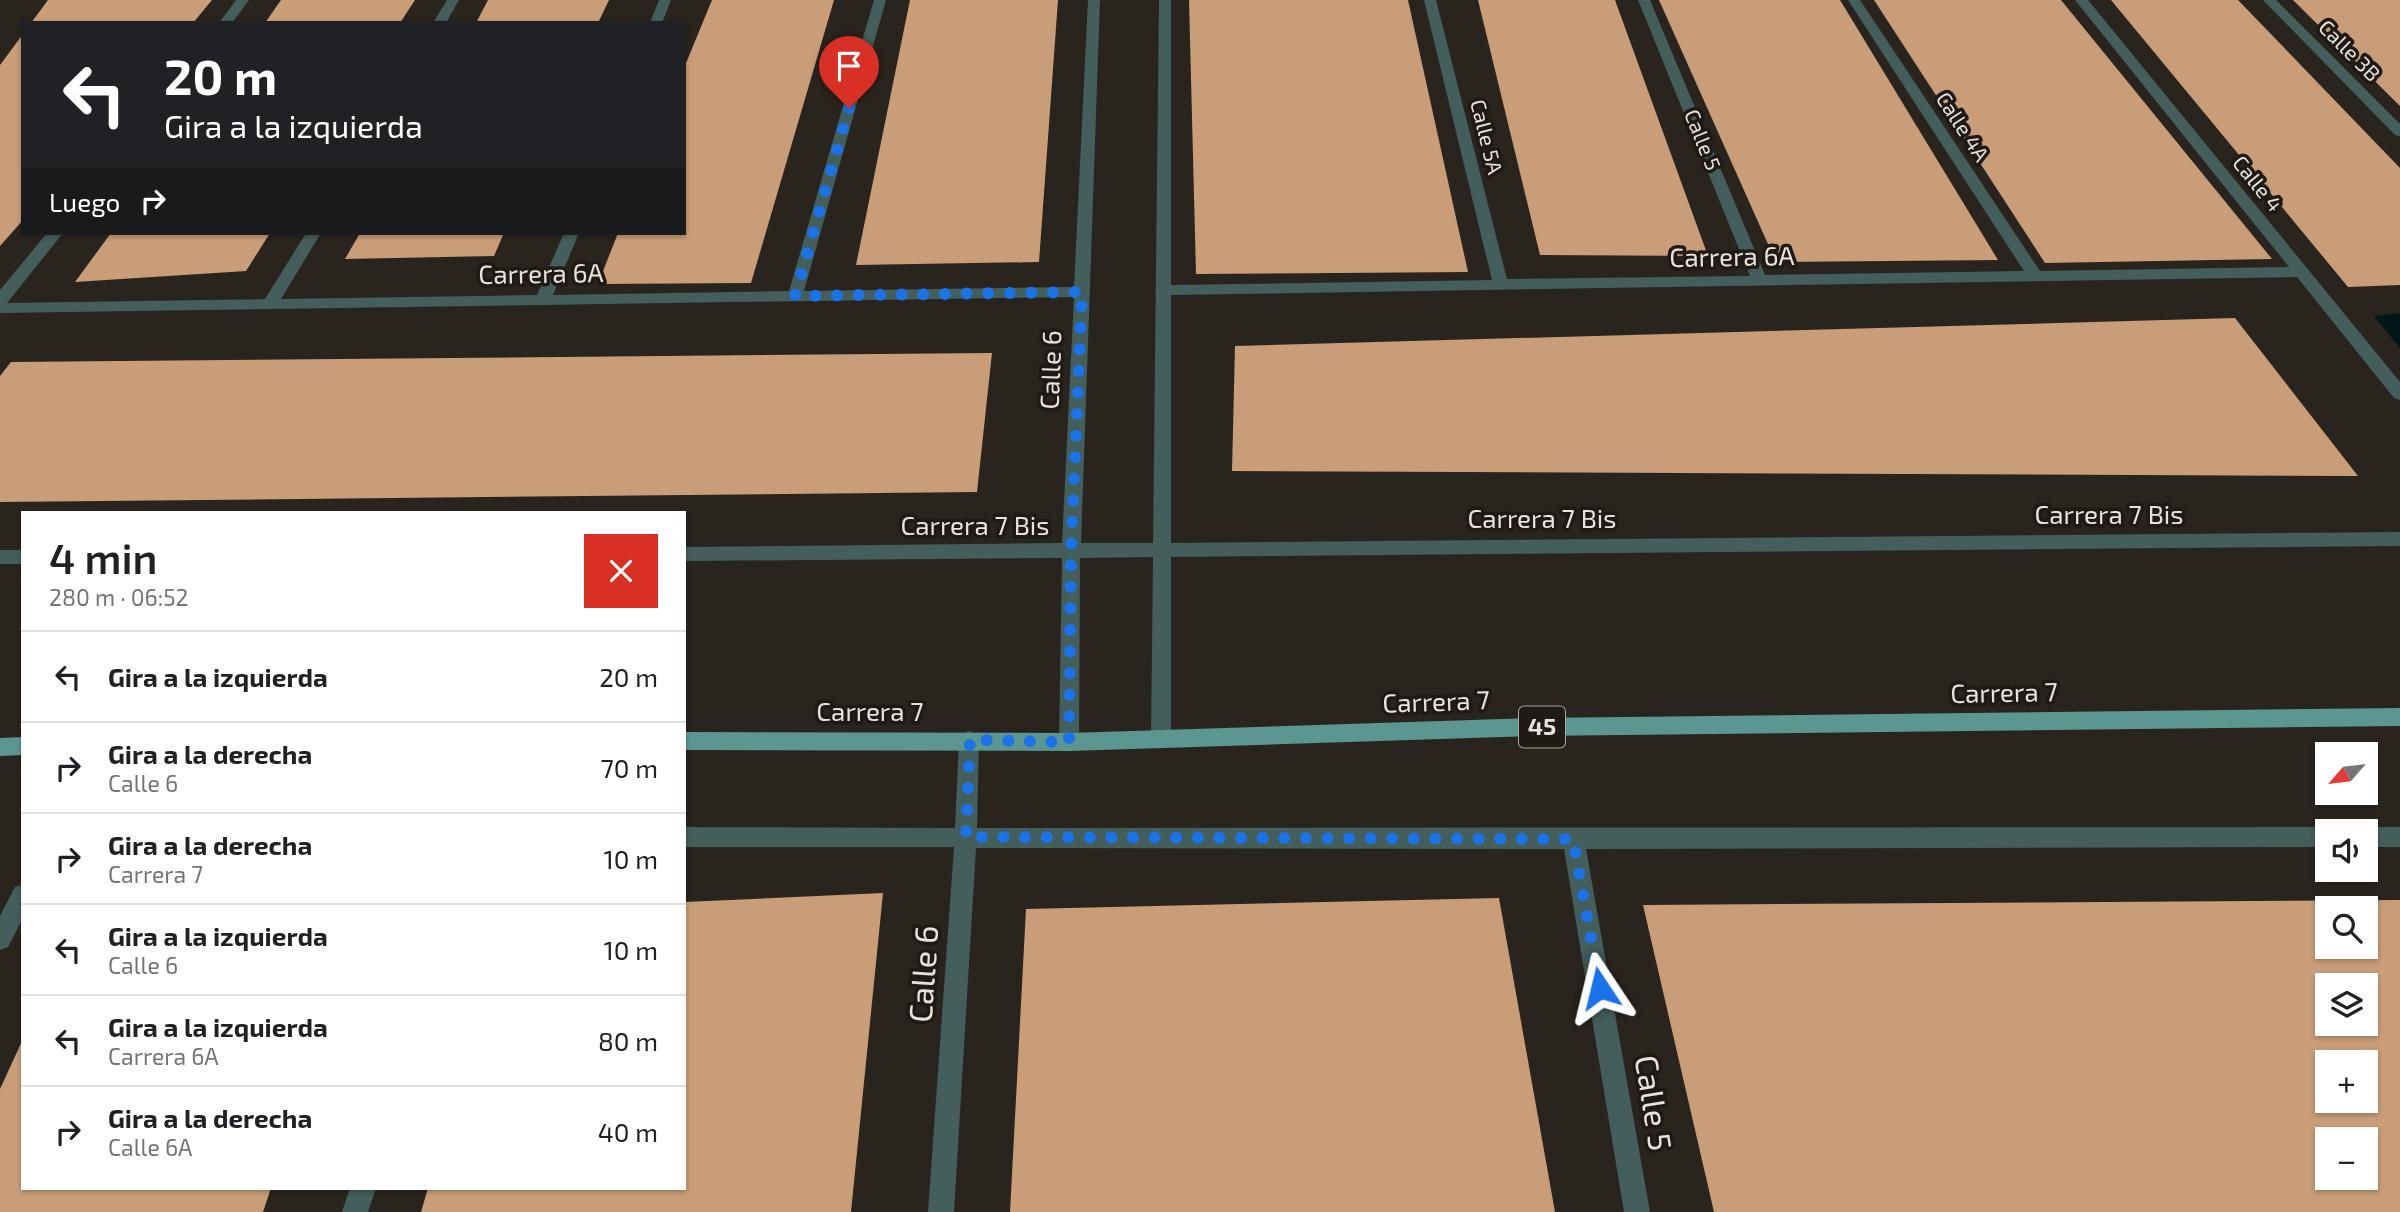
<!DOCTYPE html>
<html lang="es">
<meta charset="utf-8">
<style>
body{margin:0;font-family:"Exo 2",sans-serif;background:#f6f6f6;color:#202124;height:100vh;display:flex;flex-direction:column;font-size:26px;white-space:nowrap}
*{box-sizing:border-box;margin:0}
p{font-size:23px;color:#757577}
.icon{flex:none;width:38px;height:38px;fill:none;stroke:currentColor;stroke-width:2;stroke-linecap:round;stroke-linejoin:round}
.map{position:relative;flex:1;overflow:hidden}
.drawer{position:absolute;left:21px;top:511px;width:665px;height:679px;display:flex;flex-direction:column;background:#fff;border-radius:0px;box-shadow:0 2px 5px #0004}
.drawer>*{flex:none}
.hud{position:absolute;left:21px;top:21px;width:665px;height:214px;border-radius:0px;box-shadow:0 2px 5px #0004;background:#202124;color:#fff;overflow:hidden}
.needle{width:46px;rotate:242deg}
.controls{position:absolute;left:2315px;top:742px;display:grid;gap:14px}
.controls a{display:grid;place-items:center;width:63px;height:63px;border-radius:0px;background:#fff;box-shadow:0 2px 5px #0004;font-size:35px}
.pin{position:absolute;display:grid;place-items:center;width:60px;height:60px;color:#fff;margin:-72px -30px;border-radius:50% 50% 50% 0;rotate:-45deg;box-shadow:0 0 7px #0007}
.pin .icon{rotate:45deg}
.me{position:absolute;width:77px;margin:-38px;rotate:350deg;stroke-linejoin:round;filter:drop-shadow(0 0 5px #0008)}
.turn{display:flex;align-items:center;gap:24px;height:147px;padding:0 28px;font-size:32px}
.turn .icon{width:91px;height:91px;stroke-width:2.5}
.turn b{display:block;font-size:49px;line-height:60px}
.then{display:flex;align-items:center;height:66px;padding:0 28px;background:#0003;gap:14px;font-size:26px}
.round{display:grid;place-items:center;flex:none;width:74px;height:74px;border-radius:0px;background:#f6f6f6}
.summary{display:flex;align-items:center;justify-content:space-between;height:119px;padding:0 28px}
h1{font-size:42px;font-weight:600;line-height:52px}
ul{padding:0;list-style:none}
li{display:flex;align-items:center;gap:21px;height:91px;padding:0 28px;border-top:2px solid #e0e0e0}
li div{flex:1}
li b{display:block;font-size:26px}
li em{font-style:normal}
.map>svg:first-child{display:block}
.water{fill:#011618}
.building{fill:#c99d78;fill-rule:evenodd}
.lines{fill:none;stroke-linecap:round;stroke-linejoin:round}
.minor{fill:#435e5b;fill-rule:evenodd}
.primary{fill:#5c9690;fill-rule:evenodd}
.route{stroke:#1a73e8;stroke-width:12;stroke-dasharray:0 21.6}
.labels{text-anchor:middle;stroke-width:7;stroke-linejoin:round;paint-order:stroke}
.far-street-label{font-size:21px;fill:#e6e2de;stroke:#201a15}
.shield{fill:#201a15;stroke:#aba6a2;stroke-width:2}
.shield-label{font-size:24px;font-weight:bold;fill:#e6e2de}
.street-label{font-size:26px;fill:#e6e2de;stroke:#201a15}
.near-street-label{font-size:32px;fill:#e6e2de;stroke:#201a15}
</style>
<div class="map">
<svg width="2400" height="1212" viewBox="0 0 2400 1212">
<rect width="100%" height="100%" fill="#2a241e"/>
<path class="water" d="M 2400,313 L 2400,348 L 2374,316 Z"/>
<g class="building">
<path d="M 48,0 L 212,0 L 193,23 L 31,23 Z"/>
<path d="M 281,0 L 415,0 L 400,23 L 265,23 Z"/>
<path d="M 488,0 L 609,0 L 598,23 L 476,23 Z"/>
<path d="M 712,0 L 834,0 L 751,283 L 598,284 L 618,233 L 684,233 L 684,68 Z"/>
<path d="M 910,0 L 1058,0 L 1039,262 L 856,265 Z"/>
<path d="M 1189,0 L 1408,0 L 1468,272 L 1196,274 Z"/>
<path d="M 1478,0 L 1615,0 L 1708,256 L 1540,255 Z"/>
<path d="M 1659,0 L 1840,0 L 1998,260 L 1776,262 Z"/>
<path d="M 1874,0 L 2061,0 L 2272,259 L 2045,263 Z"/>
<path d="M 2111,0 L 2238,0 L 2400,168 L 2400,285 L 2348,287 Z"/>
<path d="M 2293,0 L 2400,0 L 2400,106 Z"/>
<path d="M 23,34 L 23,220 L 0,246 L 0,65 Z"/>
<path d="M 111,233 L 270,233 L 246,271 L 75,282 Z"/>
<path d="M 360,233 L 504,233 L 494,256 L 345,259 Z"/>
<path d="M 2235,318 L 2358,476 L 1232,471 L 1235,346 Z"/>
<path d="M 992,353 L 977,492 L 0,502 L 0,376 L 11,362 Z"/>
<path d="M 883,893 L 851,1212 L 421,1212 L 428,1188 L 684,1188 L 684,902 Z"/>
<path d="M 1499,898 L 1555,1212 L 1010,1212 L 1026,909 Z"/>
<path d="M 2400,900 L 2400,1212 L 1714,1212 L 1643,905 ZM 2328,908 L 2366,908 L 2366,947 L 2328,947 ZM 2328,985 L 2366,985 L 2366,1024 L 2328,1024 ZM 2328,1062 L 2366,1062 L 2366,1101 L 2328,1101 ZM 2328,1139 L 2366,1139 L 2366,1178 L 2328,1178 Z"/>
<path d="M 23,1039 L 23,1188 L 271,1188 L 263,1212 L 0,1212 L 0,1089 Z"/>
</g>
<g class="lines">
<g class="minor">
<path d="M 236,0 L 249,0 L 232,23 L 219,23 Z"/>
<path d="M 447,0 L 459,0 L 446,23 L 433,23 Z"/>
<path d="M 659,0 L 671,0 L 662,23 L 650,23 Z"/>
<path d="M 874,0 L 886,0 L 804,291 L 1074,287 L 1088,0 L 1100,0 L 1081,543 L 1153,543 L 1159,0 L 1171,0 L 1171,285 L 1492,280 L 1424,0 L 1436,0 L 1507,279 L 1750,276 L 1638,0 L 1650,0 L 1765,275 L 2024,271 L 1848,0 L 1860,0 L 2040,271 L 2289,267 L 2075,0 L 2088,0 L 2400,382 L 2400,400 L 2394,398 L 2297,277 L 1171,295 L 1171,543 L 2400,532 L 2400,546 L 1171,557 L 1171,739 L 1168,745 L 1161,748 L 1154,745 L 1151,739 L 1153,557 L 1080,558 L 1079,742 L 1076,748 L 1069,751 L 1062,748 L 1059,742 L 1062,558 L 684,561 L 684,547 L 1062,543 L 1074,297 L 0,313 L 0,290 L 47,233 L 63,233 L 7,303 L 265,299 L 306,233 L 321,233 L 281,299 L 537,295 L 564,233 L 579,233 L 553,295 L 789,291 Z"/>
<path d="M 2263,0 L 2276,0 L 2400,124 L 2400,136 L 2395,135 Z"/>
<rect x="0" y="550" width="23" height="14"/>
<path d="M 969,731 L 976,734 L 979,740 L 977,828 L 2328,827 L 2336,831 L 2328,831 L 2328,847 L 1586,849 L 1650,1212 L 1624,1212 L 1564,849 L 976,848 L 954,1212 L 928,1212 L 954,847 L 684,847 L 684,827 L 955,828 L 959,740 L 962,734 Z"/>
<path d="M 2366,827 L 2400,827 L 2400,847 L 2366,847 L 2366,831 L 2358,831 Z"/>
<path d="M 23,884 L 23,918 L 8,947 L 0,950 L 0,916 L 15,887 Z"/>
<path d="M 350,1188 L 376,1188 L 368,1212 L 342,1212 Z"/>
</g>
<g class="primary">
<path d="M 2400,708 L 2400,726 L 1533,736 L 1069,751 L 684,750 L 684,732 L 1069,733 L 1533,718 Z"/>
<path d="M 23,737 L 23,755 L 0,756 L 0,738 Z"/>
</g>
</g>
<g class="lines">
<path class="route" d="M 849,108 L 795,296 L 1082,292 L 1071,552 L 1069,742 L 970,740 L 966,837 L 1573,839 L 1600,988"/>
</g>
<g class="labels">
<g class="far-street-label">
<text transform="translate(2349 51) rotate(45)" y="7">Calle 3B</text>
<text transform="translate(1962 127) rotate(57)" y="7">Calle 4A</text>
<text transform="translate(1486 137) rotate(76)" y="7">Calle 5A</text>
<text transform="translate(1702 140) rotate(68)" y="7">Calle 5</text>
<text transform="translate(2257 184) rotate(51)" y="7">Calle 4</text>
</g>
<rect class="shield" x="1519" y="706.5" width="46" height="41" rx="5"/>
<g class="shield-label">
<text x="1542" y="735">45</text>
</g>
<g class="street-label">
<text transform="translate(1732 257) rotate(-1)" y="9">Carrera 6A</text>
<text transform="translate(541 274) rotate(-1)" y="9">Carrera 6A</text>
<text transform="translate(1051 370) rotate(-88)" y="9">Calle 6</text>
<text x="2109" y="524">Carrera 7 Bis</text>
<text x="1542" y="528">Carrera 7 Bis</text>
<text x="975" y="535">Carrera 7 Bis</text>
<text transform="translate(2004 693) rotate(-1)" y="9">Carrera 7</text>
<text transform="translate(1436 702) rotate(-2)" y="9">Carrera 7</text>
<text x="870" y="721">Carrera 7</text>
</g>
<g class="near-street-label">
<text transform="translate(924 974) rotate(-86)" y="11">Calle 6</text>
<text transform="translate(1653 1103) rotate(81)" y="11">Calle 5</text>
</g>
</g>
</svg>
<div class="controls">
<a><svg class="needle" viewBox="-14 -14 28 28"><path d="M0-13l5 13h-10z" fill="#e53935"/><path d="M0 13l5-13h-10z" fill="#757577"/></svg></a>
<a><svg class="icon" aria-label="sound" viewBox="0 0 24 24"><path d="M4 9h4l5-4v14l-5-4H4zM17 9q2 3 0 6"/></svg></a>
<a><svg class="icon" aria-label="search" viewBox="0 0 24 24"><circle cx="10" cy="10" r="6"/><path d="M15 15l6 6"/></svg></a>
<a><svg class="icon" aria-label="layers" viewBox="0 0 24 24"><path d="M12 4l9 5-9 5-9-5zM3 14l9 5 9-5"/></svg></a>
<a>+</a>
<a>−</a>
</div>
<div class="pin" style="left:849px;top:108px;background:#d93025"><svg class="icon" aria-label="arrive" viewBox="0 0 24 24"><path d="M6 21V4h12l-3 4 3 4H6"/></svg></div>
<svg class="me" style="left:1600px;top:988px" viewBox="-20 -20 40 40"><path d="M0-17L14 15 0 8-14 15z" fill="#1a73e8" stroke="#fff" stroke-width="4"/></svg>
<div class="hud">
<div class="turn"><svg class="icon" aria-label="left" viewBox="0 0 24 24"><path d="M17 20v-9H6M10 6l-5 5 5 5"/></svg><div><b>20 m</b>Gira a la izquierda</div></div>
<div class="then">Luego<svg class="icon" aria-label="right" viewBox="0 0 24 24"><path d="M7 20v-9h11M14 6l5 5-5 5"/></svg></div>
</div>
<section class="drawer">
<div class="summary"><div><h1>4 min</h1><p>280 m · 06:52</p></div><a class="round" style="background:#d93025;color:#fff"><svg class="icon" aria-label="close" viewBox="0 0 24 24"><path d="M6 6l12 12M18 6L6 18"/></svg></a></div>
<ul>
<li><svg class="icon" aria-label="left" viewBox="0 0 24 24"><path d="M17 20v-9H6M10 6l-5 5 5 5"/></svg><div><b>Gira a la izquierda</b></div><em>20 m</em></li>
<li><svg class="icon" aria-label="right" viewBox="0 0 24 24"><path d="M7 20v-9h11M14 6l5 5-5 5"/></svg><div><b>Gira a la derecha</b><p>Calle 6</p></div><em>70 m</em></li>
<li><svg class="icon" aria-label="right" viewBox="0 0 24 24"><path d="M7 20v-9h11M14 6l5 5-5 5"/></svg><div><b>Gira a la derecha</b><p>Carrera 7</p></div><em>10 m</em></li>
<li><svg class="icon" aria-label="left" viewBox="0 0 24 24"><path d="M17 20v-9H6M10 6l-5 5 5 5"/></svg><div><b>Gira a la izquierda</b><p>Calle 6</p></div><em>10 m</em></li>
<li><svg class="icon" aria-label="left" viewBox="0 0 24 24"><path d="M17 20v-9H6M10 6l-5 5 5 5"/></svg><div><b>Gira a la izquierda</b><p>Carrera 6A</p></div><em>80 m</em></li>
<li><svg class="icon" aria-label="right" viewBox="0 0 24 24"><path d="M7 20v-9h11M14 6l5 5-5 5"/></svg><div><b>Gira a la derecha</b><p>Calle 6A</p></div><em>40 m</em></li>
</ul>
</section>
</div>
